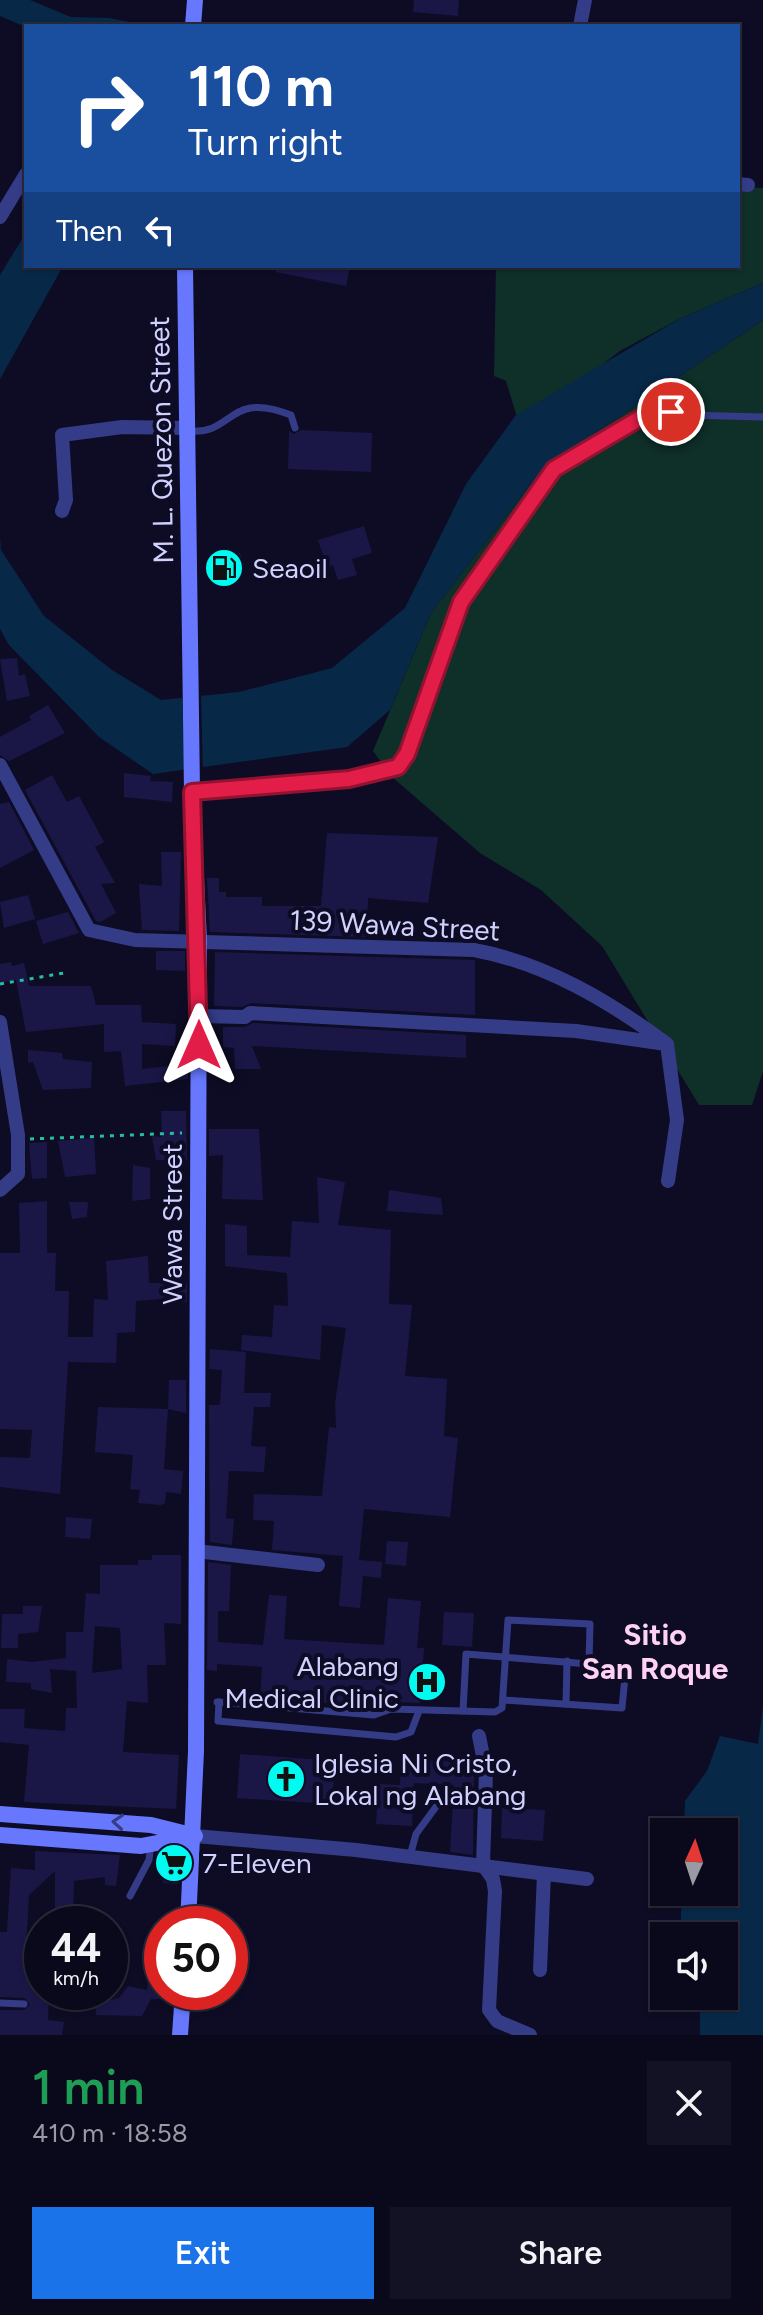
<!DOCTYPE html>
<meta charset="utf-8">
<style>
body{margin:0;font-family:Figtree,sans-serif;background:#131224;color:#f1f3f6;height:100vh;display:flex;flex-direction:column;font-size:30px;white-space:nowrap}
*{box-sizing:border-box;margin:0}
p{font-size:26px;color:#999aa3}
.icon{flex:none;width:44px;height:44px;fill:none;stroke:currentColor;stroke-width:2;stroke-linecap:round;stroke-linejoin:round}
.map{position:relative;height:2035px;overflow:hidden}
.side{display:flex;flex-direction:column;background:#0a091b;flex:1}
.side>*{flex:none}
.top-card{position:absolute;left:24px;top:24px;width:716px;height:244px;border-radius:0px;box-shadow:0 2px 6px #0004,0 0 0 2px #2a2a3a;background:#1a4fa0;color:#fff;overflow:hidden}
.needle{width:52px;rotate:3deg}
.tools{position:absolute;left:650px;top:1818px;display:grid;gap:16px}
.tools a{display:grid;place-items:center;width:88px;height:88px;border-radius:0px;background:#0a091b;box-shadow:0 2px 6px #0004,0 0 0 2px #2a2a3a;font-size:40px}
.speed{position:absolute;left:24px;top:1906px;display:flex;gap:16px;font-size:40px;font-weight:700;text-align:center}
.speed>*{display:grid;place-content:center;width:104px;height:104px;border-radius:50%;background:#0a091b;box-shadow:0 2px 6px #0004,0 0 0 2px #2a2a3a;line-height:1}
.speed small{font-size:20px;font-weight:400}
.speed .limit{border:12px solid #d22;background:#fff;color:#111}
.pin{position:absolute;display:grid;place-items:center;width:68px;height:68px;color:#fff;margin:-34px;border:4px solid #fff;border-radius:50%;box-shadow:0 2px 8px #0007}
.me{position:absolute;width:88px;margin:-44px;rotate:0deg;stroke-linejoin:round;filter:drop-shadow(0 0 6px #0008)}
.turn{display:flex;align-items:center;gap:28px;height:168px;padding:0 32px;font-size:36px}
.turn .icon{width:104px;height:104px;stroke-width:2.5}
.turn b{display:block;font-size:56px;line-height:68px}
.then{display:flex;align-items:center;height:76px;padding:0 32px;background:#0003;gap:16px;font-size:30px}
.round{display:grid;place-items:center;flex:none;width:84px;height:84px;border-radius:0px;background:#131224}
.summary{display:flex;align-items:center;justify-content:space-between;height:136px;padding:0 32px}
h1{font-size:48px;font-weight:600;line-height:60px;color:#1e9e55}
.action{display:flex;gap:16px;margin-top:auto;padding:16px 32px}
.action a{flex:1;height:92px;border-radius:0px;background:#1a73e8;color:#fff;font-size:32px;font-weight:600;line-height:92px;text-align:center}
.action a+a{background:#131224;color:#f1f3f6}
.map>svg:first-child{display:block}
.green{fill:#0f2f29}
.water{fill:#082848}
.pier{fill:#0d0c24}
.building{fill:#1a1747;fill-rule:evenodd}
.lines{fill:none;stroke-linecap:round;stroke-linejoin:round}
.path{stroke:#25be9f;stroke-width:3;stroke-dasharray:4 6;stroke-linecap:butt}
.lane{stroke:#343c87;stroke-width:7}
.street{stroke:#343c87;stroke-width:14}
.secondary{stroke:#6778ff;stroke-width:16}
.oneway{stroke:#353d87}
.route-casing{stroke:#92132f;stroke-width:20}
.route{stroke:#e11d48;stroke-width:14}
.labels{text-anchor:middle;stroke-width:8;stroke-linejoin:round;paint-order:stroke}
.street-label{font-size:28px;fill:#d0d1ff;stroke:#0d0c24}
.poi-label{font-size:28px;fill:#d0d1ff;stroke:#0d0c24;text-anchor:start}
.neighbourhood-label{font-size:30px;font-weight:bold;fill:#ffd2f5;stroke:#0d0c24}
</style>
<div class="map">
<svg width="763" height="2035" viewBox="0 0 763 2035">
<rect width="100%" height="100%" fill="#0d0c24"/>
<g class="green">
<path d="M 738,187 L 763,188 L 763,283 L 681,318 L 620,351 L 520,427 L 506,381 L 494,376 L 496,266 L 738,266 Z"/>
<path d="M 763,320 L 763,1071 L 752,1105 L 699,1105 L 602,946 L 541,890 L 480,853 L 392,777 L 373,751 L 431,613 L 543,468 Z"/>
</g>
<g class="water">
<path d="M 0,0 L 30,0 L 71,17 L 109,18 L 152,26 L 26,27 L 0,16 Z"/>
<path d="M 26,233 L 26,266 L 63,266 L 0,379 L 0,275 Z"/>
<path d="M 763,283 L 763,320 L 543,468 L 431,613 L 390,710 L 347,747 L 153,774 L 99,737 L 9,645 L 0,629 L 0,537 L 1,550 L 44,616 L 112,670 L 161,700 L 239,692 L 332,668 L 405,608 L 466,484 L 516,415 L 681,318 Z"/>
<path d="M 763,1707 L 763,2035 L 700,2035 L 700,2004 L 696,1996 L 724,1996 L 724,1936 L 680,1936 L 682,1892 L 724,1892 L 724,1832 L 684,1832 L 685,1801 L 707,1771 L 720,1736 L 758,1744 Z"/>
</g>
<path class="pier" d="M 201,692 L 203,774 L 185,776 L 182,694 Z"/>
<g class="building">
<path d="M 414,0 L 459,0 L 458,16 L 413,12 Z"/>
<path d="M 277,266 L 350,266 L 346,286 L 276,272 Z"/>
<path d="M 301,430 L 372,433 L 371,472 L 288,469 L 289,431 L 294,434 Z"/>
<path d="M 364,526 L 372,553 L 352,559 L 357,575 L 338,580 L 333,565 L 327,567 L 318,540 Z"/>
<path d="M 240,553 L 244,565 L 218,574 L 214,562 Z"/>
<path d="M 17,658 L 19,676 L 25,674 L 30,696 L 7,701 L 0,659 Z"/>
<path d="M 48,705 L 65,733 L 9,761 L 0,755 L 0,737 L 31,720 L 29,716 Z"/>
<path d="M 124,773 L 151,776 L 150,781 L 173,782 L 172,802 L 124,797 Z"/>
<path d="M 52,775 L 67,802 L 79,796 L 104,842 L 95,847 L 115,883 L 101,884 L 116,913 L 100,922 L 96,921 L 25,790 Z"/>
<path d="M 9,802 L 34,850 L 0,868 L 0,804 Z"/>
<path d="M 327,833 L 438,837 L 428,903 L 368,898 L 367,937 L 210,932 L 207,878 L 219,878 L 219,892 L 226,892 L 226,897 L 262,897 L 262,906 L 321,906 Z"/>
<path d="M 161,852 L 181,852 L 179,931 L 142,930 L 139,884 L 162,886 Z"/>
<path d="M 28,895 L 35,919 L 4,928 L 0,902 Z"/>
<path d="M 68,912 L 79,933 L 43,944 L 36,921 Z"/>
<path d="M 156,951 L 185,951 L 185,971 L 156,970 Z"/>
<path d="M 215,952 L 475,960 L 475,1015 L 251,1003 L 242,1007 L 214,1006 Z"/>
<path d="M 11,962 L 12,966 L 24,963 L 29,986 L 91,986 L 96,1005 L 141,1005 L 142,1022 L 176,1024 L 175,1046 L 142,1044 L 142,1069 L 188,1064 L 188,1079 L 125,1086 L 121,1051 L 104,1052 L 104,1024 L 26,1032 L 16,980 L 0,983 L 0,964 Z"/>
<path d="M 253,1023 L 466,1035 L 466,1058 L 252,1046 L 261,1069 L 235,1069 L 234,1048 L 223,1047 L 223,1027 L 245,1027 Z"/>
<path d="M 28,1050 L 62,1053 L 63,1059 L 92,1062 L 91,1088 L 43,1090 L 33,1062 L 28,1063 Z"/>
<path d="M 161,1111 L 186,1111 L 187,1160 L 156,1160 L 152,1136 L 162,1137 Z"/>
<path d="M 209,1129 L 259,1129 L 263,1200 L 222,1199 L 223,1155 L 209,1156 Z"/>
<path d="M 94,1138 L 96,1174 L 65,1177 L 58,1141 Z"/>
<path d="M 47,1142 L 47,1178 L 32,1179 L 29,1143 Z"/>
<path d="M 133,1165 L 150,1168 L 150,1199 L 132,1201 Z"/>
<path d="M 317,1177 L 345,1182 L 338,1225 L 391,1230 L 389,1304 L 412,1305 L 405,1376 L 447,1379 L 444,1436 L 458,1438 L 450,1517 L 364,1509 L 359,1560 L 382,1562 L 381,1578 L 363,1576 L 360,1608 L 339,1606 L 343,1556 L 272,1550 L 274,1521 L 253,1520 L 254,1494 L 322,1496 L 329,1427 L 336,1428 L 335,1403 L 346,1328 L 322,1325 L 320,1360 L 241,1350 L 242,1335 L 272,1337 L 274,1305 L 288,1306 L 287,1273 L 225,1266 L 225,1224 L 247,1226 L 247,1255 L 290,1257 L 292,1221 L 319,1223 Z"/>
<path d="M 389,1190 L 441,1198 L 443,1215 L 387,1211 Z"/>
<path d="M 47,1201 L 47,1253 L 56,1253 L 55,1291 L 69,1291 L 68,1337 L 93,1337 L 94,1299 L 108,1300 L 106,1261 L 148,1256 L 149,1283 L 187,1283 L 187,1302 L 171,1303 L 171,1298 L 136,1301 L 135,1332 L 117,1333 L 116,1363 L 68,1362 L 60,1494 L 0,1487 L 0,1457 L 30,1458 L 32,1430 L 0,1429 L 0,1253 L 20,1253 L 19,1203 Z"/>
<path d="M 69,1202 L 88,1202 L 87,1217 L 72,1219 Z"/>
<path d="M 210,1349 L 246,1352 L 244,1393 L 271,1393 L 270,1407 L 254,1407 L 251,1446 L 266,1447 L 264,1472 L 229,1471 L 226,1518 L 234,1519 L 232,1545 L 210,1542 L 209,1405 L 220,1405 L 222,1370 L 209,1369 Z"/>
<path d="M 169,1380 L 186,1380 L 186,1413 L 168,1409 Z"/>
<path d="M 98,1407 L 168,1409 L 164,1469 L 183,1471 L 181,1494 L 166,1492 L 165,1503 L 161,1505 L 138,1503 L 140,1490 L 130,1489 L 133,1455 L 95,1452 Z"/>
<path d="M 66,1517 L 92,1519 L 90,1539 L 65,1537 Z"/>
<path d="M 387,1541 L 408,1542 L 406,1566 L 385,1564 Z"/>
<path d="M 152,1555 L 181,1555 L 181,1624 L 164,1623 L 166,1665 L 147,1665 L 148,1703 L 127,1701 L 123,1752 L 179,1755 L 176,1809 L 24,1802 L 29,1745 L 0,1742 L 0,1709 L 25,1709 L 24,1728 L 65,1731 L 66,1708 L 77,1708 L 76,1671 L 50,1669 L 52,1693 L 31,1689 L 31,1683 L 6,1682 L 7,1659 L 32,1662 L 66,1658 L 66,1632 L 83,1632 L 86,1593 L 100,1594 L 100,1565 L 138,1565 L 138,1560 L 152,1560 ZM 95,1626 L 120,1628 L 122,1669 L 92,1673 Z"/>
<path d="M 208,1562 L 231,1565 L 229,1611 L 218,1611 L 218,1642 L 263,1645 L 269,1595 L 287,1596 L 284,1639 L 384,1645 L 388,1598 L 421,1601 L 417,1648 L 424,1648 L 420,1703 L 391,1702 L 379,1706 L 260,1699 L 262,1667 L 217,1664 L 217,1671 L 207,1670 Z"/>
<path d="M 23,1606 L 42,1606 L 38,1632 L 18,1634 L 18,1648 L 1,1648 L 2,1614 L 23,1614 Z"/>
<path d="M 444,1612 L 474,1613 L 472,1647 L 442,1645 Z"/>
<path d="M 240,1754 L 335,1761 L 332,1804 L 237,1798 Z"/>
<path d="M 401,1759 L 474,1763 L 473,1855 L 450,1852 L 454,1785 L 414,1783 L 412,1826 L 376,1824 L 379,1784 L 400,1785 Z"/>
<path d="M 502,1808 L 545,1810 L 543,1841 L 501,1838 Z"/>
<path d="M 35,1851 L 120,1855 L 116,1886 L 105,1885 L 105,1877 L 74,1881 L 73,1924 L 55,1924 L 55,1871 L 29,1895 L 25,1970 L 42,1971 L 42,1992 L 49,1992 L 48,2020 L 64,2022 L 62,2035 L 0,2035 L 0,2010 L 24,2010 L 30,2005 L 25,1998 L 0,1997 L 0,1932 L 7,1932 L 11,1868 L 35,1870 Z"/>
<path d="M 164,1859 L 179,1860 L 178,1884 L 163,1883 Z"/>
<path d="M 155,1937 L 162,1938 L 162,1999 L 151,1999 L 142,2016 L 96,2015 L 95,2003 L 119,1998 L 128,1986 L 147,1990 Z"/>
</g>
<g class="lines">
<g class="path">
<path d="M 0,984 L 64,973"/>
<path d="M 30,1139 L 182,1133"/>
</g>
<g class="lane">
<path d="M 189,431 C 235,435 227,390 291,415 L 295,428"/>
<path d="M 194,792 L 349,779 L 398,767 L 407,754 L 461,602 L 554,469 L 647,414 L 763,417"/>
<path d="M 217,1702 L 374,1715 L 391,1709 L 495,1712 L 502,1708 L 508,1620 L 590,1624 L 589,1663"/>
<path d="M 219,1702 L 218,1721 L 396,1737 L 411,1732 L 419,1711"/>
<path d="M 566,1704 L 567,1661"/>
<path d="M 463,1711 L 466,1654 L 626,1667 L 622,1708 L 503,1700"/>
<path d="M 410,1856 L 416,1834 L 438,1804"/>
<path d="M 130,1896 L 149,1860 L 151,1843"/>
<path d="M 0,2003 L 24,2004"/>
</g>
<g class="street">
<path d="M 580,26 L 585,0"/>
<path d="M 738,184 L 748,185"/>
<path d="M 0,217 L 26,174"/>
<path d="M 62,511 L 66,500 L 62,435 L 122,427 L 185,428"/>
<path d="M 0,765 L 89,930 L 135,940 L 474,950 C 545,963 609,1001 667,1044 L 677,1120 L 668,1181"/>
<path d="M 199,1016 L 245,1017 L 250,1013 L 576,1031 L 666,1044"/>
<path d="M 0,1022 L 18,1135 L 18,1174 L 0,1190"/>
<path d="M 196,1551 L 318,1565"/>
<path d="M 479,1736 L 486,1771 L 483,1865 L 493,1879 L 495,1891 L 489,2010 L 497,2021 L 530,2035"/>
<path d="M 195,1836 L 356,1850 L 587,1879"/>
<path d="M 540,1970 L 544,1874"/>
</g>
<g class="secondary">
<path d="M 193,26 L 195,0"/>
<path d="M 185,266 L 192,792 L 199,942 L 196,1751 L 188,1924"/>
<path d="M 0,1814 L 151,1825 L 195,1836"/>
<path d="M 0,1835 L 141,1846 L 189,1837"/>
<path d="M 180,2035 L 183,1992"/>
</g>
</g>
<defs><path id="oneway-chevron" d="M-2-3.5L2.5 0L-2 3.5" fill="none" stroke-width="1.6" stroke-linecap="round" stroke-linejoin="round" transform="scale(2)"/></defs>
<use class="oneway" href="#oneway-chevron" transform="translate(118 1822) rotate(-176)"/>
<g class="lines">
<g class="route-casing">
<path id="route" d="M 199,1045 L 192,792 L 349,779 L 398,767 L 407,754 L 461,602 L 554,469 L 647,414 L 671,412"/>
</g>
<use href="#route" class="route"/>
</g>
<defs>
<g id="fuel-disc" transform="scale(2)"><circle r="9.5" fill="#00fbf1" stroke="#0d0c24"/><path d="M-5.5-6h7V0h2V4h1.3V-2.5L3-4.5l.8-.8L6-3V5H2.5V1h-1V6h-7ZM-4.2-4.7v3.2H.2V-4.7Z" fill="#111"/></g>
<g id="hospital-disc" transform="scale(2)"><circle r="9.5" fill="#00fbf1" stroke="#0d0c24"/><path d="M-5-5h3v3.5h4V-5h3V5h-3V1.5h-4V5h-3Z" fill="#111"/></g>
<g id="church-disc" transform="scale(2)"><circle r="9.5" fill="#00fbf1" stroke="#0d0c24"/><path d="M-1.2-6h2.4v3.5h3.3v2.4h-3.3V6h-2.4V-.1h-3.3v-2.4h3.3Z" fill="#111"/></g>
<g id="supermarket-disc" transform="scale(2)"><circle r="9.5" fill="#00fbf1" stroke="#0d0c24"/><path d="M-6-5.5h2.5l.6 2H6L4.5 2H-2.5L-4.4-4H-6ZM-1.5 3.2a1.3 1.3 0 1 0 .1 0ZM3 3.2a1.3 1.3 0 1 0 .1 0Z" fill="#111"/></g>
</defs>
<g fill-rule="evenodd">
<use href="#fuel-disc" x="224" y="568"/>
<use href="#hospital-disc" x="427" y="1682"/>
<use href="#church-disc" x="286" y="1779"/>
<use href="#supermarket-disc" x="174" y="1863"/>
</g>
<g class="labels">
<g class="street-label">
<text transform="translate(161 440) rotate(-91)" y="10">M. L. Quezon Street</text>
<text transform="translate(395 925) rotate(3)" y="10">139 Wawa Street</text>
<text transform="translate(172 1224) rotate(-90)" y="10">Wawa Street</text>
</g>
<g class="poi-label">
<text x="252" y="578">Seaoil</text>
<text x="399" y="1676" text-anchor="end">Alabang<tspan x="399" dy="32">Medical Clinic</tspan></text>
<text x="314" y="1773">Iglesia Ni Cristo,<tspan x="314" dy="32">Lokal ng Alabang</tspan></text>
<text x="202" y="1873">7-Eleven</text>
</g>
<g class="neighbourhood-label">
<text x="655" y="1645">Sitio<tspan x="655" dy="34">San Roque</tspan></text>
</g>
</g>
</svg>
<div class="tools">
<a><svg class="needle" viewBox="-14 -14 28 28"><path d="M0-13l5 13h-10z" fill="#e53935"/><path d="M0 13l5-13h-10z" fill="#999aa3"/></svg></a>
<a><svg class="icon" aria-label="sound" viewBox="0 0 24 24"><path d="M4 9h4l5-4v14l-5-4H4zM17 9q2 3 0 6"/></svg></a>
</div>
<div class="speed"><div>44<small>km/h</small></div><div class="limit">50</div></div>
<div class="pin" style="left:671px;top:412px;background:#d93025"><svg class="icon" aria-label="arrive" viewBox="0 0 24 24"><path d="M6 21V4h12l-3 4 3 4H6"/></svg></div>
<svg class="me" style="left:199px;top:1045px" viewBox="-20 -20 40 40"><path d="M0-17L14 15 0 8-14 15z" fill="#e11d48" stroke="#fff" stroke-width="4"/></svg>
<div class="top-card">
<div class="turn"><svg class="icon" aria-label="right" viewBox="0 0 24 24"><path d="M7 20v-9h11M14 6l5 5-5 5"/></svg><div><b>110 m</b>Turn right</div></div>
<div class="then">Then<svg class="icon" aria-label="left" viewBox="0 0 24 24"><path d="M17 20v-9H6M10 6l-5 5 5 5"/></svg></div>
</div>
</div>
<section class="side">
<div class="summary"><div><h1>1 min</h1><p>410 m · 18:58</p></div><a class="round"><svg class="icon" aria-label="close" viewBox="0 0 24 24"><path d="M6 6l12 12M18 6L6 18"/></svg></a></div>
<div class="action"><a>Exit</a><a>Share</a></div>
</section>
